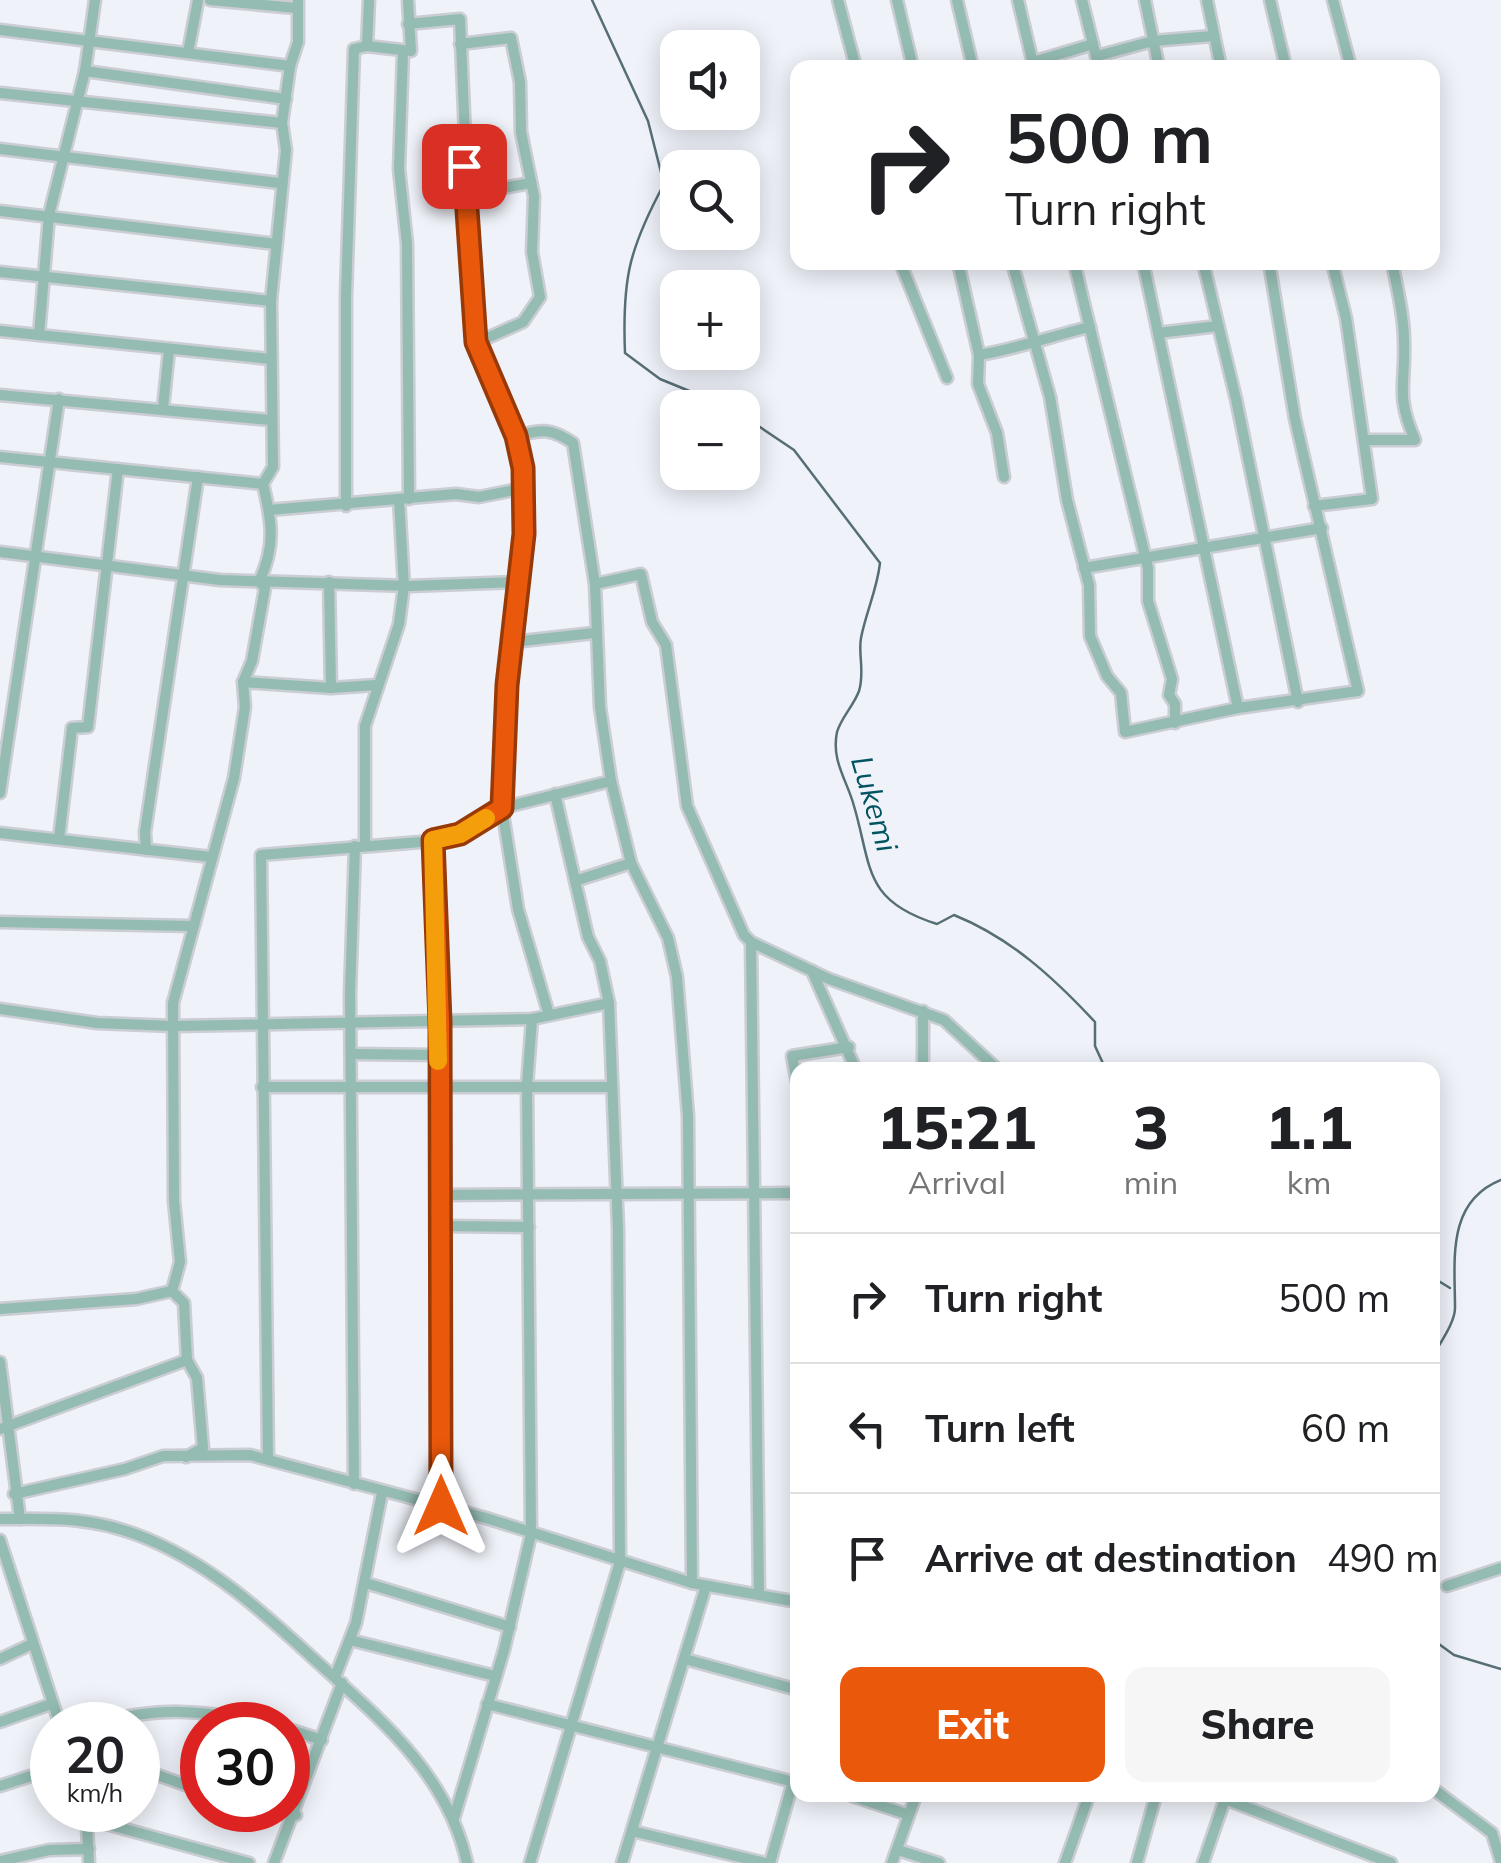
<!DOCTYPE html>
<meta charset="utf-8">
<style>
body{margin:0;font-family:Mulish,sans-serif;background:#f6f6f6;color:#202124;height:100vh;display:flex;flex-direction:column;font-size:38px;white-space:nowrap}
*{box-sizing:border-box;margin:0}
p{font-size:32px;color:#757577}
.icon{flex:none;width:55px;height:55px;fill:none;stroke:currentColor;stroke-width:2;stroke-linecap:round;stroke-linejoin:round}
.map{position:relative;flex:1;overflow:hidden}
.drawer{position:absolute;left:790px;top:1062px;width:650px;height:740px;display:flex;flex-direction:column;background:#fff;border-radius:20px;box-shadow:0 5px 25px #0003}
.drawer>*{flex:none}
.hud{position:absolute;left:790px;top:60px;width:650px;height:210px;border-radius:20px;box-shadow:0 5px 25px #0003;background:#fff;color:#202124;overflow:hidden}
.buttons{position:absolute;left:660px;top:30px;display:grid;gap:20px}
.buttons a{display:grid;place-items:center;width:100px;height:100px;border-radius:20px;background:#fff;box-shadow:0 5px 25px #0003;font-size:50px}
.speed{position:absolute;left:30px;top:1702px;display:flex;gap:20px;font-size:50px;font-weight:700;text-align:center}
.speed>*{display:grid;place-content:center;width:130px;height:130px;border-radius:50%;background:#fff;box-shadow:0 5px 25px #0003;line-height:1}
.speed small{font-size:25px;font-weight:400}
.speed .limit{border:15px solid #d22;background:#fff;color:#111}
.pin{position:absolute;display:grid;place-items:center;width:85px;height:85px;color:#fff;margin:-42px;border-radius:20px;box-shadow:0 5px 15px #0006}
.me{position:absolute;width:110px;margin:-55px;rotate:0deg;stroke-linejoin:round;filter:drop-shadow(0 0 8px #0008)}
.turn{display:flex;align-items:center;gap:35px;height:210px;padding:0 50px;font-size:45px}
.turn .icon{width:130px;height:130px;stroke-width:2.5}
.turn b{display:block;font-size:70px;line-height:85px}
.eta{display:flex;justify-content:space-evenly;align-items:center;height:170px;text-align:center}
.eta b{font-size:60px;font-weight:800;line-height:70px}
.cta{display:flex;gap:20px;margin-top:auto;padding:20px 50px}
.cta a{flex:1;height:115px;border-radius:20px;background:#ea580c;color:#fff;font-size:40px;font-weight:800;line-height:115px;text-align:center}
.cta a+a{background:#f6f6f6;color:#202124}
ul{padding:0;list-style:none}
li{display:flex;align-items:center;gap:30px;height:130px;padding:0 50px;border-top:2px solid #e0e0e0}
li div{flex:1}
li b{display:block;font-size:38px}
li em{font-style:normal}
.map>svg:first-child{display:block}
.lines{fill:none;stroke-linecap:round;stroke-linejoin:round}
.stream{stroke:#566f75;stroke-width:2.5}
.minor-casing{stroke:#cacdd3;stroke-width:15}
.minor{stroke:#94bcb2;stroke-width:10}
.route-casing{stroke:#983908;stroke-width:25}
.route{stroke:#ea580c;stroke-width:18}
.slow{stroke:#f59e0b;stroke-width:18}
.labels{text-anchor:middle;stroke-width:10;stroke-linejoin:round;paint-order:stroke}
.water-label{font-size:30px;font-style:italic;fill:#00545f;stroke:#eff2f9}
</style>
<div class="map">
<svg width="1501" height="1863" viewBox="0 0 1501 1863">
<rect width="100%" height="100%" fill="#eff2f9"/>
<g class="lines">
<g class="stream">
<path d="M 592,0 L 648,121 L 664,184 C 629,249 622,279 625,353 L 660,379 L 731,408"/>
<path d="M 742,415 L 794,450 L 880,563 C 877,590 866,612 861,638 C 858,655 865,672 859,691 C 854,705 841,718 837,732 C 831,761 847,780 854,806 C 872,867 863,901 937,924 L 954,915 C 1011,938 1054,978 1095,1022 L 1095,1046 L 1106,1070"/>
<path d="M 1432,1277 L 1450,1288"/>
<path d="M 1432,1358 C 1439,1344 1455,1323 1455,1308 C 1455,1260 1446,1202 1501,1180"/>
<path d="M 1432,1639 L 1454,1655 L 1501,1669"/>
</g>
<g class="minor-casing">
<g id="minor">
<path d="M 210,0 L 296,8"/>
<path d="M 838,0 L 856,68"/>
<path d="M 897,0 L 913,68"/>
<path d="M 957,0 L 973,68"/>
<path d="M 1018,0 L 1034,68"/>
<path d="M 1082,0 L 1099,68"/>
<path d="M 1145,0 L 1159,68"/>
<path d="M 1207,0 L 1221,68"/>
<path d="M 1270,0 L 1286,68"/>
<path d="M 1333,0 L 1351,68"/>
<path d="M 408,24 L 460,19 L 473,323 L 491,381 L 516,436 L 524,488 L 507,685 L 502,808 L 518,909 L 549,1015"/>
<path d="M 0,30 L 290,66"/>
<path d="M 460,44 L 511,38 L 520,82 L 521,132 L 534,196 L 532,252 L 540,297 L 523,322 L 476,343"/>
<path d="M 367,46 L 369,0"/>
<path d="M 403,52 L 399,169 L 407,244 L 409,499"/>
<path d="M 188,53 L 198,0"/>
<path d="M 1097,56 L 1153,41 L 1212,36"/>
<path d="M 1033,62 L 1093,44"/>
<path d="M 85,71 L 286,99"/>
<path d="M 0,93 L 282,123"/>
<path d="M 0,149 L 279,183"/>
<path d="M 465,195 L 530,183"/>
<path d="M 0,211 L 276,244"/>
<path d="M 900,262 L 947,378"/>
<path d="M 958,262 L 979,355 L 978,384 L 997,433 L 1004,477"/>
<path d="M 1012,262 L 1050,397 L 1067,500 L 1089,585 L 1090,636 L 1107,676 L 1121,693 L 1125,732 L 1238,708 L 1358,691 L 1295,419 L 1269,262"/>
<path d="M 1074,262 L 1148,568 L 1148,601 L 1172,679 L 1169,695 L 1175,704 L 1175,723"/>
<path d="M 1143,262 L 1238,708"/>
<path d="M 1203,262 L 1236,399 L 1298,702"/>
<path d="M 0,272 L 271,301"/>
<path d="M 0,331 L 270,359"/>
<path d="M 1158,333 L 1218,326"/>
<path d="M 39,335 L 49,215 L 85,71 L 95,0"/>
<path d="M 979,355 C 1017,349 1051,336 1090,327"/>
<path d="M 0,395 L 270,420"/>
<path d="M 163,408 L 169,350"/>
<path d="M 516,436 C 541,429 551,428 573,443 L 595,584 L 600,707 L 611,781 L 631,863 L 668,938 L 677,977 L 688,1116 L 692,1583"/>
<path d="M 1364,440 L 1415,440 C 1395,394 1406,385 1404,340 C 1404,315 1397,288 1392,262"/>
<path d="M 0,457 L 263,484"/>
<path d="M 346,506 L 346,296 L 354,49 L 367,46 L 411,51 L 408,0"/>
<path d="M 1314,506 L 1372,499 L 1346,318 L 1332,262"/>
<path d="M 269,510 L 456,494 L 479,497 L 524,488"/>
<path d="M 0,552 L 220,580 L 410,586 L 517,582"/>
<path d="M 1084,568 L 1322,528"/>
<path d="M 329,582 L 331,688"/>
<path d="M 595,584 L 641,574 L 652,622 L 666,645 L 687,806 L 744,935 L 751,942 L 829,979 L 944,1020 L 998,1070"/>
<path d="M 513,642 L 594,633"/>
<path d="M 243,682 L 331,688 L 376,685"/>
<path d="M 0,793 L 59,399"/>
<path d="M 0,833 L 211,857"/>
<path d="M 59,839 L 72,728 L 88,727 L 118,469"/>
<path d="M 433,841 L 440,1022 L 441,1506"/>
<path d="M 365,845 L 365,726 L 399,624 L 404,586 L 399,500"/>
<path d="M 146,850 L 145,832 L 198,477"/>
<path d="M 578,880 L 631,863"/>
<path d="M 0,922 L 191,926"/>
<path d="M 751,942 L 759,1595"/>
<path d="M 812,971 L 856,1070"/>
<path d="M 0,1009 L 97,1023 L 173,1026 L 532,1019 L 609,1003"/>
<path d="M 351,1054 L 438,1055"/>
<path d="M 923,1070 L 923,1011"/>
<path d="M 262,1087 L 612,1087"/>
<path d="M 798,1087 L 792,1056 L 849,1047"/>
<path d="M 441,1195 L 798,1193"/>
<path d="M 440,1226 L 529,1227"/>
<path d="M 0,1309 L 136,1299 L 172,1291"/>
<path d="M 0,1362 L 20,1519"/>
<path d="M 0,1429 L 187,1360"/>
<path d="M 186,1457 L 203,1448 L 197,1378 L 187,1360 L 184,1303 L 172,1291 L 180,1262 L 174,1201 L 173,1003 L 234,778 L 245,707 L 243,682 L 252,661 L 265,588 L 259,582 C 276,546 272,522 263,484 L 273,467 L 271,301 L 286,150 L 282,123 L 290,66 L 298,42 L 298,0"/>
<path d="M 268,1459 L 261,855 L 433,841 L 460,834 L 502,808 L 611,781"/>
<path d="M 354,1484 L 350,993 L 355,846"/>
<path d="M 14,1494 L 125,1469 L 163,1456 L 250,1455 L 486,1518 L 692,1583 L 798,1602"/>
<path d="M 0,1519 C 50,1519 86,1516 135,1534 C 206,1560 261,1610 315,1660 C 379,1718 448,1774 467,1863"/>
<path d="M 0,1540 L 60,1725"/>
<path d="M 366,1583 L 510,1627"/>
<path d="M 1447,1586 L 1501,1568"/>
<path d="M 350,1640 L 495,1676"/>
<path d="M 0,1659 L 32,1644"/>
<path d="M 685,1659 L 798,1690"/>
<path d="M 335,1677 L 356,1623 L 382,1493"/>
<path d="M 487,1704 L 798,1783"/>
<path d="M 0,1722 L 51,1704"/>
<path d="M 87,1725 C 158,1707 200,1708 271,1725"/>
<path d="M 288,1729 L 322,1740"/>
<path d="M 138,1768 L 202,1791"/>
<path d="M 0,1786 L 52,1769"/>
<path d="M 1432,1788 L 1492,1833 L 1501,1862"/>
<path d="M 849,1795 L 906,1814"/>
<path d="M 1225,1799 L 1391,1863"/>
<path d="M 86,1810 L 89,1863"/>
<path d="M 277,1810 L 296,1815"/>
<path d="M 454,1818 L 504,1650 L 531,1534 L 527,1085 L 532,1019"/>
<path d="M 88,1819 L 249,1863"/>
<path d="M 632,1831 L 765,1863"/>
<path d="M 898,1850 L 939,1863"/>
<path d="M 0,1861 L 49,1850 L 89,1849"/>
<path d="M 274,1863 L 342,1683"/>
<path d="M 530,1863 L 620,1562 L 618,1229 L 609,1003 L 600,961 L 588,937 L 555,794"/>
<path d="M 622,1863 L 706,1586"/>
<path d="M 770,1863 L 793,1782"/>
<path d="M 892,1863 L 916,1795"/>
<path d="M 1065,1863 L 1089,1795"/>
<path d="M 1137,1863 L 1156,1795"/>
<path d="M 1203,1863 L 1226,1796"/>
</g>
</g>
<use href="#minor" class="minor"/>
</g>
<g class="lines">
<g class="route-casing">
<path id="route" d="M 441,1506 L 440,1022 L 433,840 L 460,834 L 502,808 L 507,685 L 524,534 L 523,468 L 516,436 L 476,342 L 464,166"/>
</g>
<use href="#route" class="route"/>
<path class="slow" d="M 438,1061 L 433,840 L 460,834 L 486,818"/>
</g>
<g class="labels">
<g class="water-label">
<text transform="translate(874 804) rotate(74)" y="10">Lukemi</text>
</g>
</g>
</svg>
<div class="buttons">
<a><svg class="icon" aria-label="sound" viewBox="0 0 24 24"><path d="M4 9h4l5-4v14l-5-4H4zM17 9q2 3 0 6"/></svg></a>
<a><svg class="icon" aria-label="search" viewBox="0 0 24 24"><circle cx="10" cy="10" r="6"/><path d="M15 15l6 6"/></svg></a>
<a>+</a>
<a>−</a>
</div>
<div class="speed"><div>20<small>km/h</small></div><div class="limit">30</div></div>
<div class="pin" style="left:464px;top:166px;background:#d93025"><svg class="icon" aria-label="arrive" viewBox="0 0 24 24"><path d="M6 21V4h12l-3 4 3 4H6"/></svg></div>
<svg class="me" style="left:441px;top:1506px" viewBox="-20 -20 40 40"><path d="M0-17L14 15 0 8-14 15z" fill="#ea580c" stroke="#fff" stroke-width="4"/></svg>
<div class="hud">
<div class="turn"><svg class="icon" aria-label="right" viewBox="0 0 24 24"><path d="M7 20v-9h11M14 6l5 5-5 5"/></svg><div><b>500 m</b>Turn right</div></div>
</div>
<section class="drawer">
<div class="eta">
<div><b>15:21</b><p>Arrival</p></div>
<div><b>3</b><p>min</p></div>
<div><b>1.1</b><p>km</p></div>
</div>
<ul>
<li><svg class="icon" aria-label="right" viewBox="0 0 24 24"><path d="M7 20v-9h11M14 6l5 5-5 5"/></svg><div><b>Turn right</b></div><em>500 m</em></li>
<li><svg class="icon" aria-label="left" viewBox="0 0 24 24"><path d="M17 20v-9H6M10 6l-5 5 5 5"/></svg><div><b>Turn left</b></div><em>60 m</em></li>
<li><svg class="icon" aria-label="arrive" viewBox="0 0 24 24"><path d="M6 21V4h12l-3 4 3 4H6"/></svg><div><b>Arrive at destination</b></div><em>490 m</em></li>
</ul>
<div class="cta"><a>Exit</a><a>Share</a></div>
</section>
</div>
